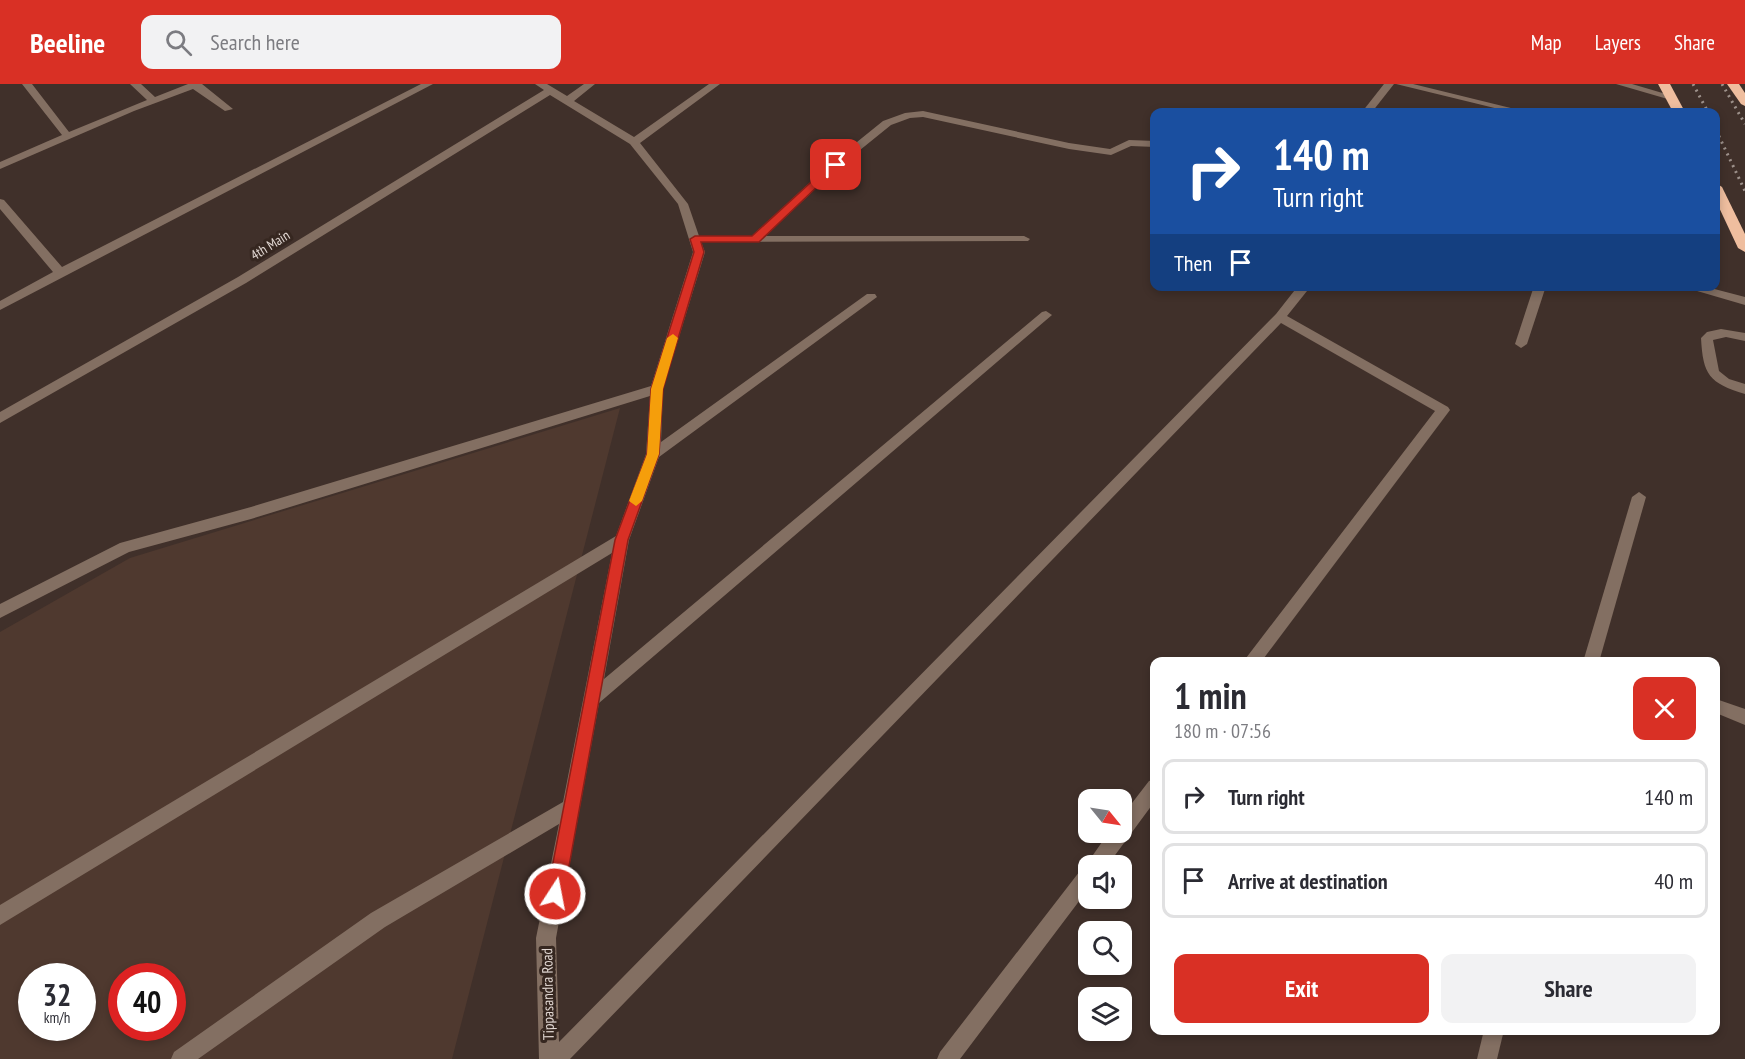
<!DOCTYPE html>
<meta charset="utf-8">
<style>
body{margin:0;font-family:"PT Sans Narrow",sans-serif;background:#f2f2f3;color:#2b2b33;height:100vh;display:flex;flex-direction:column;font-size:22px;white-space:nowrap}
*{box-sizing:border-box;margin:0}
p{font-size:20px;color:#7c7c81}
.icon{flex:none;width:33px;height:33px;fill:none;stroke:currentColor;stroke-width:2;stroke-linecap:round;stroke-linejoin:round}
.map{position:relative;flex:1;overflow:hidden}
.sheet{position:absolute;left:1150px;top:573px;width:570px;height:378px;display:flex;flex-direction:column;background:#fff;border-radius:12px;box-shadow:0 3px 9px #0003}
.sheet>*{flex:none}
.top-card{position:absolute;left:1150px;top:24px;width:570px;height:183px;border-radius:12px;box-shadow:0 3px 9px #0003;background:#1a4fa0;color:#fff;overflow:hidden}
.needle{width:39px;rotate:120deg}
.tools{position:absolute;left:1078px;top:705px;display:grid;gap:12px}
.tools a{display:grid;place-items:center;width:54px;height:54px;border-radius:12px;background:#fff;box-shadow:0 3px 9px #0003;font-size:30px}
.speed{position:absolute;left:18px;top:879px;display:flex;gap:12px;font-size:30px;font-weight:700;text-align:center}
.speed>*{display:grid;place-content:center;width:78px;height:78px;border-radius:50%;background:#fff;box-shadow:0 3px 9px #0003;line-height:1}
.speed small{font-size:15px;font-weight:400}
.speed .limit{border:9px solid #d22;background:#fff;color:#111}
.pin{position:absolute;display:grid;place-items:center;width:51px;height:51px;color:#fff;margin:-26px;border-radius:12px;box-shadow:0 3px 9px #0006}
.me{position:absolute;width:66px;margin:-33px;rotate:11deg;stroke-linejoin:round;filter:drop-shadow(0 0 4px #0008)}
.turn{display:flex;align-items:center;gap:21px;height:126px;padding:0 24px;font-size:27px}
.turn .icon{width:78px;height:78px;stroke-width:2.5}
.turn b{display:block;font-size:42px;line-height:51px}
.then{display:flex;align-items:center;height:57px;padding:0 24px;background:#0003;gap:12px;font-size:22px}
.round{display:grid;place-items:center;flex:none;width:63px;height:63px;border-radius:12px;background:#f2f2f3}
.summary{display:flex;align-items:center;justify-content:space-between;height:102px;padding:0 24px}
h1{font-size:36px;font-weight:700;line-height:45px}
.button{display:flex;gap:12px;margin-top:auto;padding:12px 24px}
.button a{flex:1;height:69px;border-radius:12px;background:#d93025;color:#fff;font-size:24px;font-weight:700;line-height:69px;text-align:center}
.button a+a{background:#f2f2f3;color:#2b2b33}
ul{padding:0;list-style:none}
li{display:flex;align-items:center;gap:18px;height:75px;margin:0 12px 9px;padding:0 12px;border:3px solid #e1e1e2;border-radius:12px}
li div{flex:1}
li b{display:block;font-size:22px}
li em{font-style:normal}
header{display:flex;align-items:center;gap:36px;box-sizing:border-box;height:84px;padding:0 30px;background:#d93025;color:#fff}
header strong{font-size:28px}
nav{display:flex;gap:33px;margin-inline-start:auto;font-size:21px}
.search{width:420px;height:54px;background:#f2f2f3;display:flex;align-items:center;gap:15px;box-sizing:border-box;padding:0 21px;border-radius:12px;color:#7c7c81;font-size:22px}
.map>svg:first-child{display:block}
.built{fill:#4f392f;fill-rule:evenodd}
.lines{fill:none;stroke-linecap:round;stroke-linejoin:round}
.minor{fill:#836f62;fill-rule:evenodd}
.highway{fill:#efbe9f;fill-rule:evenodd}
.rail{stroke:#9d918b;stroke-width:3;stroke-dasharray:2 4.5;stroke-linecap:butt}
.route{fill:#d93025;stroke:#8d1f18;stroke-width:1.5}
.slow{fill:#f59e0b}
.labels{text-anchor:middle;stroke-width:6;stroke-linejoin:round;paint-order:stroke}
.far-street-label{font-size:14px;fill:#e1d7d2;stroke:#362720}
.street-label{font-size:15px;fill:#e1d7d2;stroke:#362720}
</style>
<header>
<strong>Beeline</strong>
<div class="search"><svg class="icon" aria-label="search" viewBox="0 0 24 24"><circle cx="10" cy="10" r="6"/><path d="M15 15l6 6"/></svg>Search here</div>
<nav><a>Map</a><a>Layers</a><a>Share</a></nav>
</header>
<div class="map">
<svg width="1745" height="975" viewBox="0 0 1745 975">
<rect width="100%" height="100%" fill="#40302a"/>
<path class="built" d="M 620,324 L 452,975 L 0,975 L 0,548 L 130,474 ZM 32,892 L 82,892 L 82,944 L 32,944 ZM 122,892 L 172,892 L 172,944 L 122,944 Z"/>
<g class="lines">
<g class="minor">
<path d="M 22,0 L 32,0 L 69,48 L 147,16 L 130,0 L 141,0 L 155,13 L 188,0 L 202,0 L 233,25 L 225,27 L 193,5 L 134,27 L 0,85 L 0,78 L 62,51 Z"/>
<path d="M 421,0 L 433,0 L 0,226 L 0,217 L 53,188 L 0,125 L 0,115 L 4,116 L 62,183 Z"/>
<path d="M 535,0 L 547,0 L 567,12 L 584,0 L 595,0 L 574,17 L 634,53 L 709,0 L 720,0 L 640,59 L 688,120 L 699,152 L 752,152 L 831,79 L 883,37 L 905,29 L 923,27 L 1069,59 L 1110,65 L 1129,56 L 1155,57 L 1155,63 L 1131,62 L 1111,71 L 1069,65 L 923,33 L 910,34 L 891,41 L 839,83 L 765,152 L 1024,152 L 1030,155 L 1028,157 L 701,158 L 705,168 L 663,305 L 661,358 L 867,210 L 875,210 L 877,213 L 659,373 L 629,456 L 604,595 L 1042,228 L 1046,227 L 1052,231 L 599,619 L 556,854 L 559,958 L 1276,230 L 1298,202 L 1311,202 L 1287,232 L 1448,323 L 1450,326 L 1261,578 L 1243,578 L 1435,327 L 1281,239 L 570,975 L 539,975 L 536,854 L 559,740 L 385,843 L 198,975 L 171,975 L 174,968 L 371,829 L 563,718 L 612,469 L 0,841 L 0,821 L 616,452 L 646,370 L 650,312 L 251,435 L 129,468 L 0,534 L 0,520 L 120,459 L 251,423 L 651,302 L 693,168 L 678,120 L 630,60 L 550,11 L 246,199 L 0,339 L 0,328 L 238,193 L 544,6 Z"/>
<path d="M 1384,0 L 1394,0 L 1372,28 L 1362,28 Z"/>
<path d="M 1396,0 L 1413,0 L 1527,28 L 1511,28 Z"/>
<path d="M 1616,0 L 1632,0 L 1676,13 L 1671,16 Z"/>
<path d="M 1534,202 L 1546,202 L 1527,260 L 1521,264 L 1515,260 Z"/>
<path d="M 1680,202 L 1703,202 L 1745,213 L 1745,221 Z"/>
<path d="M 1721,245 L 1745,249 L 1745,257 L 1726,253 L 1713,256 L 1719,287 L 1729,295 L 1745,300 L 1745,310 C 1709,299 1703,291 1701,254 L 1707,248 Z"/>
<path d="M 1639,408 L 1646,413 L 1599,578 L 1583,578 L 1632,413 Z"/>
<path d="M 1716,615 L 1745,625 L 1745,641 L 1716,629 Z"/>
<path d="M 1155,695 L 1155,717 L 1107,782 L 1089,782 L 1089,804 L 960,975 L 937,975 L 940,968 L 1083,783 L 1086,781 L 1109,748 L 1122,748 L 1122,732 L 1149,697 Z"/>
<path d="M 1484,946 L 1504,946 L 1497,975 L 1477,975 Z"/>
</g>
<g class="highway">
<path d="M 1658,0 L 1670,0 L 1685,28 L 1673,28 Z"/>
<path d="M 1727,0 L 1739,0 L 1745,9 L 1745,22 L 1741,20 Z"/>
<path d="M 1716,99 L 1722,103 L 1745,150 L 1745,168 L 1738,164 L 1716,117 Z"/>
</g>
<g class="rail">
<path d="M 1693,0 L 1708,28"/>
<path d="M 1722,0 L 1745,40"/>
<path d="M 1716,46 L 1745,107"/>
</g>
</g>
<path class="route" d="M 832,79 L 840,81 L 759,158 L 701,158 L 704,168 L 663,305 L 659,370 L 628,456 L 564,810 L 561,816 L 555,819 L 549,816 L 547,810 L 615,456 L 647,370 L 651,305 L 694,168 L 690,155 L 695,152 L 752,152 Z"/>
<path class="slow" d="M 673,250 L 678,254 L 663,305 L 659,370 L 642,417 L 636,422 L 629,417 L 647,370 L 651,305 L 667,254 Z"/>
<g class="labels">
<g class="far-street-label">
<text transform="translate(270 161) rotate(-32)" y="5">4th Main</text>
</g>
<g class="street-label">
<text transform="translate(548 910) rotate(-91)" y="5">Tippasandra Road</text>
</g>
</g>
</svg>
<div class="tools">
<a><svg class="needle" viewBox="-14 -14 28 28"><path d="M0-13l5 13h-10z" fill="#e53935"/><path d="M0 13l5-13h-10z" fill="#7c7c81"/></svg></a>
<a><svg class="icon" aria-label="sound" viewBox="0 0 24 24"><path d="M4 9h4l5-4v14l-5-4H4zM17 9q2 3 0 6"/></svg></a>
<a><svg class="icon" aria-label="search" viewBox="0 0 24 24"><circle cx="10" cy="10" r="6"/><path d="M15 15l6 6"/></svg></a>
<a><svg class="icon" aria-label="layers" viewBox="0 0 24 24"><path d="M12 4l9 5-9 5-9-5zM3 14l9 5 9-5"/></svg></a>
</div>
<div class="speed"><div>32<small>km/h</small></div><div class="limit">40</div></div>
<div class="pin" style="left:836px;top:81px;background:#d93025"><svg class="icon" aria-label="arrive" viewBox="0 0 24 24"><path d="M6 21V4h12l-3 4 3 4H6"/></svg></div>
<svg class="me" style="left:555px;top:810px" viewBox="-20 -20 40 40"><circle r="17" fill="#d93025" stroke="#fff" stroke-width="3"/><path d="M0-11L8 9 0 5-8 9z" fill="#fff"/></svg>
<div class="top-card">
<div class="turn"><svg class="icon" aria-label="right" viewBox="0 0 24 24"><path d="M7 20v-9h11M14 6l5 5-5 5"/></svg><div><b>140 m</b>Turn right</div></div>
<div class="then">Then<svg class="icon" aria-label="arrive" viewBox="0 0 24 24"><path d="M6 21V4h12l-3 4 3 4H6"/></svg></div>
</div>
<section class="sheet">
<div class="summary"><div><h1>1 min</h1><p>180 m · 07:56</p></div><a class="round" style="background:#d93025;color:#fff"><svg class="icon" aria-label="close" viewBox="0 0 24 24"><path d="M6 6l12 12M18 6L6 18"/></svg></a></div>
<ul>
<li><svg class="icon" aria-label="right" viewBox="0 0 24 24"><path d="M7 20v-9h11M14 6l5 5-5 5"/></svg><div><b>Turn right</b></div><em>140 m</em></li>
<li><svg class="icon" aria-label="arrive" viewBox="0 0 24 24"><path d="M6 21V4h12l-3 4 3 4H6"/></svg><div><b>Arrive at destination</b></div><em>40 m</em></li>
</ul>
<div class="button"><a>Exit</a><a>Share</a></div>
</section>
</div>
